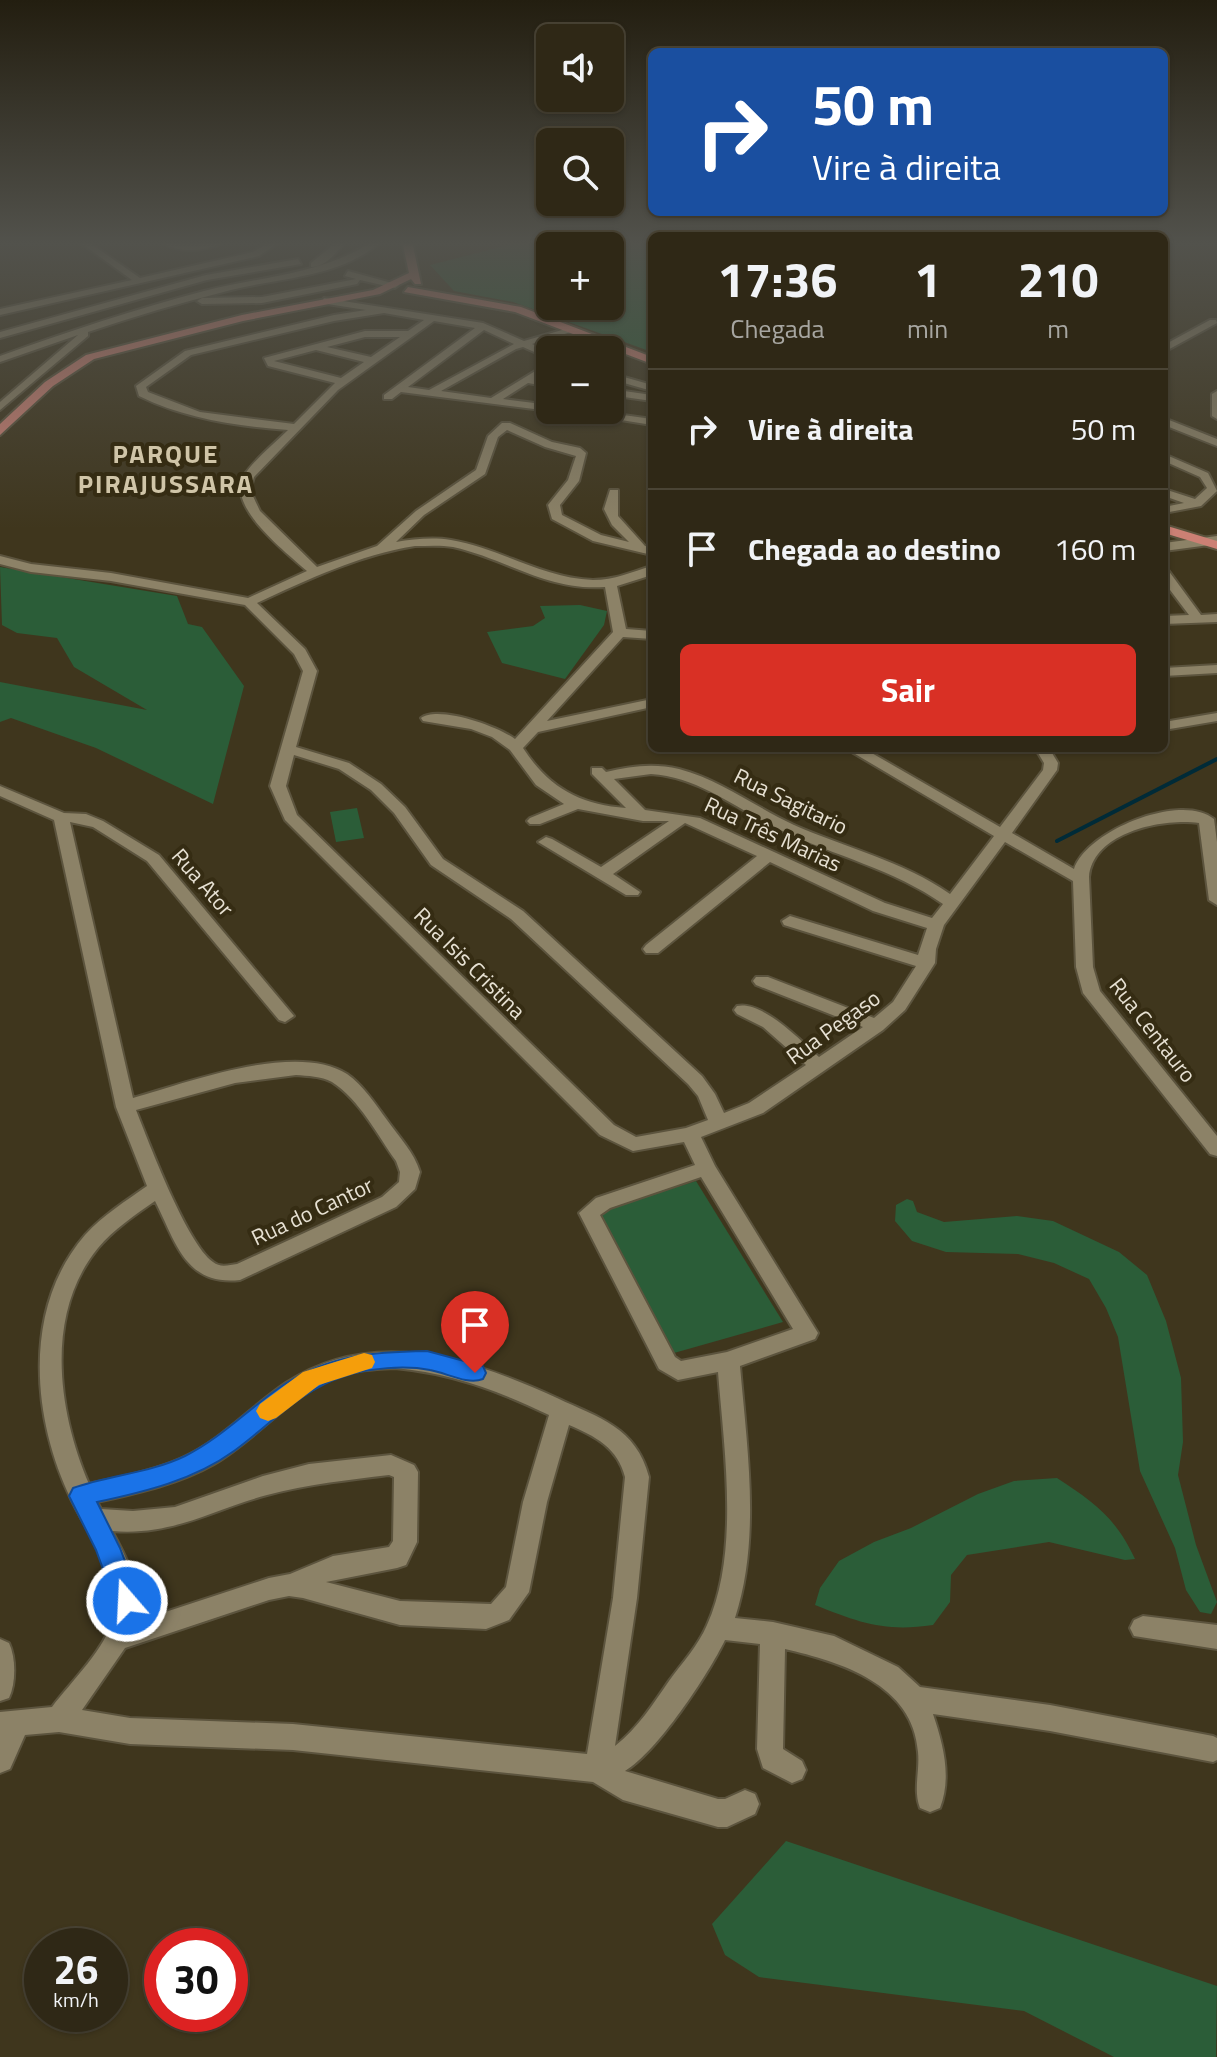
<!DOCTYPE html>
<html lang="pt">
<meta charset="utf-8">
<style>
body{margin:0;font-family:"Titillium Web",sans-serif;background:#3b3423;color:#f1f3f6;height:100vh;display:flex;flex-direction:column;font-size:30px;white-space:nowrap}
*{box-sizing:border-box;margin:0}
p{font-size:26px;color:#a7a6a1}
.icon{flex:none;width:44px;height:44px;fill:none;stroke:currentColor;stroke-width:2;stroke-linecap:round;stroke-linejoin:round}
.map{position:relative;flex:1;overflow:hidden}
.side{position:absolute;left:648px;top:232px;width:520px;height:520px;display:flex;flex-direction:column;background:#2f2816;border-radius:12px;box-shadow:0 2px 6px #0004,0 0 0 2px #4a4435}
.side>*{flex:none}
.top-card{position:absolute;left:648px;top:48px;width:520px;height:168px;border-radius:12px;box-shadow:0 2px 6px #0004,0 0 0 2px #4a4435;background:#1a4fa0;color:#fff;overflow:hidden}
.tools{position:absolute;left:536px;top:24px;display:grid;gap:16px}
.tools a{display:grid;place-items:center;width:88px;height:88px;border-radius:12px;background:#2f2816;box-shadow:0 2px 6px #0004,0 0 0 2px #4a4435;font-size:40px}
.speed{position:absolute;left:24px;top:1928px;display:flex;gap:16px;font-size:40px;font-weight:700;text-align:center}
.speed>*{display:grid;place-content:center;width:104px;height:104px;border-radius:50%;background:#2f2816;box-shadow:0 2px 6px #0004,0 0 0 2px #4a4435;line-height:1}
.speed small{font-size:20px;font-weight:400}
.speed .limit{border:12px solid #d22;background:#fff;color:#111}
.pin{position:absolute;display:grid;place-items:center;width:68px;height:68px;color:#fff;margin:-82px -34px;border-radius:50% 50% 50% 0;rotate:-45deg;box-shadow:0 0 8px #0007}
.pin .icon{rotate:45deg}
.me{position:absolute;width:88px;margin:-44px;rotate:341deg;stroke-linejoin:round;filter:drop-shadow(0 0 6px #0008)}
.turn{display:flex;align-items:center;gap:28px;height:168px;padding:0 32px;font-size:36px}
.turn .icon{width:104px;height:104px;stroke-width:2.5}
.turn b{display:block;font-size:56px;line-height:68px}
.eta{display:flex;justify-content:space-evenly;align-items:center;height:136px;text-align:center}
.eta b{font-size:48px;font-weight:700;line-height:56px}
.cta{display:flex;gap:16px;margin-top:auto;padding:16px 32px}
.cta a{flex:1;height:92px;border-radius:12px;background:#d93025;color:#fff;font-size:32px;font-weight:700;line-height:92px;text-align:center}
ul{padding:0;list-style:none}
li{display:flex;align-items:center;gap:24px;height:120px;padding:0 32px;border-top:2px solid #4a4435}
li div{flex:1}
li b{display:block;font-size:30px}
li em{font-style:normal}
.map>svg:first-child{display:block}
.green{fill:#2b5d38}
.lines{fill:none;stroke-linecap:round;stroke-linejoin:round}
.stream{stroke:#002b38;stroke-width:4}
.minor-casing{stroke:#5c543e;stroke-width:4}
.major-casing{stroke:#5c543e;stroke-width:4}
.minor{fill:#8c8267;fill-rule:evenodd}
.major{fill:#cc8074;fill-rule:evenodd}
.route{fill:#1a73e8;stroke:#114b97;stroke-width:2}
.slow{fill:#f59e0b}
.labels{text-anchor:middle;stroke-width:8;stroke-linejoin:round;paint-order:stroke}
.street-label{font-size:22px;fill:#e7e1d3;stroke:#352c13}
.far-district-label{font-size:26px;font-weight:bold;letter-spacing:2px;fill:#d0c5a8;stroke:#352c13}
</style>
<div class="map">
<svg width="1217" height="2057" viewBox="0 0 1217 2057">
<rect width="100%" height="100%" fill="#3f361d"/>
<g class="green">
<path d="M 524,241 L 568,246 L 550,246 L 550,306 L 610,306 L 610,246 L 580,246 L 606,241 L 652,241 L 652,352 L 513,302 L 454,291 L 430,265 Z"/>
<path d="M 0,567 L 177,596 L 188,624 L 202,627 L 244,686 L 213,804 L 96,748 L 11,718 L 0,722 L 0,682 L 147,710 L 74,667 L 57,638 L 17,633 L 2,625 Z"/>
<path d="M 580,605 L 607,611 L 604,625 L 565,679 L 502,663 L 487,632 L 533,626 L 545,618 L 540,606 Z"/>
<path d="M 357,808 L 364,838 L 336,842 L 330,812 Z"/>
<path d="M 696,1181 L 783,1322 L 674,1353 L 598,1212 Z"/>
<path d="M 907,1199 L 913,1201 L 917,1212 L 944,1222 L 1017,1216 L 1053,1221 L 1119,1252 L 1147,1275 L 1166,1321 L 1181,1378 L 1183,1442 L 1178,1475 L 1196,1545 L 1217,1602 L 1211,1614 L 1200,1612 L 1186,1590 L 1175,1548 L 1140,1471 L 1118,1337 L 1106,1308 L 1089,1279 L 1054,1263 L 1018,1254 L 946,1252 L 912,1241 L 895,1221 L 896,1205 Z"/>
<path d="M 1057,1478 C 1094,1502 1116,1518 1135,1559 L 1125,1560 L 1049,1542 L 967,1555 L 951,1575 L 950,1602 L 933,1625 C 885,1632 860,1623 815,1605 L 820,1588 L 839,1561 L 874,1542 L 911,1528 L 978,1494 L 1014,1481 Z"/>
<path d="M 786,1841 L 1217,1986 L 1216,2057 L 1114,2057 L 1024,2011 L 759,1977 L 725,1955 L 712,1924 Z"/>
</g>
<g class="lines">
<path class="stream" d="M 1057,841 L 1217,759"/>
<g class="minor-casing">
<g id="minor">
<path d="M 78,241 L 87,241 L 140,278 L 253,252 L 272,241 L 281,241 L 259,256 L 0,315 L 0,309 L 132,280 Z"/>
<path d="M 160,241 L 186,245 L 227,241 C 207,251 179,255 160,241 Z"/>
<path d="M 338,241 L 346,241 C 337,252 326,267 311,267 L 311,263 Z"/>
<path d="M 373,241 L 382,241 C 340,278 283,277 231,290 C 183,302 135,316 88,332 L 88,336 L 0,410 L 0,402 L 78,335 L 0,362 L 0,356 C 67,332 135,309 204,291 C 262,276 322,275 373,241 Z"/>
<path d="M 298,259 L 301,264 L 207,280 L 0,338 L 0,332 L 206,275 Z"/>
<path d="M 348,271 L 399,285 L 395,288 L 360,280 L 357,284 L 262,303 L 202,304 L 197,301 L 202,298 L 262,297 L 356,279 L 345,276 Z"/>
<path d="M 324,298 L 483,323 L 524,341 L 569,328 L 574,331 L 532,344 L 550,352 L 550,359 L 523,347 L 516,349 L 441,391 L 491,398 L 550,362 L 550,369 L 535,379 L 550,381 L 550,387 L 528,383 L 503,399 L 550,405 L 550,410 L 554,410 L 550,411 L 401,392 L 392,399 L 384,399 L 384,395 L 475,328 L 434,321 L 338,390 L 254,477 L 250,490 L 260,511 L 317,567 L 377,546 L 416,511 L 476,470 L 488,436 L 502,423 L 510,423 L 552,442 L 580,448 L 586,453 L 579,481 L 560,505 L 562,515 L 601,535 L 629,542 L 612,525 L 604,509 L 610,490 L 618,490 L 618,516 L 645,546 L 652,547 L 652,555 L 593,541 L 552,519 L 548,505 L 568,480 L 576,456 L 545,447 L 507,430 L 498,437 L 485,474 L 424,515 L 396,542 C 414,539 433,537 451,540 C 500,548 541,578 593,580 C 615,580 631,572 652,566 L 652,575 L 617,586 L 626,629 L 652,631 L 652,639 L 623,637 L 547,721 L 652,699 L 652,707 L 538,732 L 523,748 C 548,787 580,805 626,808 L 592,774 L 592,768 L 602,768 L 606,772 C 631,766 654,763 679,769 C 721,780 755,807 794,825 C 846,848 903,861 950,894 L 994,836 L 845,748 L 863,748 L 1000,827 L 1043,770 L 1044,763 L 1035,748 L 1049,748 L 1058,763 L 1057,770 L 1012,833 L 1074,869 C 1087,830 1182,792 1214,819 L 1217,842 L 1217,905 L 1209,900 L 1199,823 C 1163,818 1093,832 1089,877 L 1093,967 L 1100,991 L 1217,1136 L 1217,1156 L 1210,1154 L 1083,993 L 1076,967 L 1073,881 L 1005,842 L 944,925 L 936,949 L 935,963 L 905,1010 L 883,1030 L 763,1113 L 701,1137 L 715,1166 L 818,1333 L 815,1339 L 740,1366 C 747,1448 761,1538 735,1618 L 773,1622 L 834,1636 L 898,1667 L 920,1687 L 1050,1705 L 1213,1736 L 1217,1738 L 1217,1760 L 1213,1762 L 1050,1731 L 933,1714 C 943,1744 952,1777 940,1808 L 930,1812 L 920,1808 C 913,1790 920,1771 918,1752 C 913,1684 841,1662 785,1649 L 783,1749 L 802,1761 L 806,1770 L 802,1779 L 792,1783 L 763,1768 L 757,1749 L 760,1644 L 725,1640 C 708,1675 657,1752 625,1771 L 718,1799 L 725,1799 L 745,1790 L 755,1794 L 759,1804 L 755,1814 L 727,1827 L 718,1827 L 623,1800 L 593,1782 L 293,1750 L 130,1744 L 59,1732 L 25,1735 L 10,1769 L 0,1773 L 0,1712 L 52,1707 C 70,1683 108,1646 113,1617 C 122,1576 87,1533 71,1499 C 32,1419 22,1308 85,1235 C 103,1215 126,1201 147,1186 L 116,1107 L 54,820 L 0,796 L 0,786 L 64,813 L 86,814 L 103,821 L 159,855 L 294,1016 L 285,1022 L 279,1020 L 147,861 L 93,827 L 70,822 L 133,1098 C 186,1083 296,1041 347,1074 C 363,1085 376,1105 387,1120 C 399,1137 414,1152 420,1172 L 415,1189 L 396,1207 L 240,1280 C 185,1286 176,1242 155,1201 C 135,1215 114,1229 98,1248 C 44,1314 58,1412 89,1484 C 120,1477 153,1471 182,1458 C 222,1440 250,1407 286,1383 C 373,1326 470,1358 557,1398 C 599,1418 636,1427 649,1477 L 637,1598 L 615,1746 C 638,1728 653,1704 669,1681 C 682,1663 698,1646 707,1625 C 740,1553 724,1449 718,1372 L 678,1380 L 659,1369 L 579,1213 L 596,1198 L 695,1165 L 684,1142 L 633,1151 L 600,1135 L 285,820 L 270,786 L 303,671 L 294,654 L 245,605 L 111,581 L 31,572 L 0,564 L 0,556 L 31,564 L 111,573 L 248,598 L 307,571 C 286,552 223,504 245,474 C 256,458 274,444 288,430 C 236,426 186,419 139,396 L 136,386 L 185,351 L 334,315 L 366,310 L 321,303 ZM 384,313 L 424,320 L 408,331 L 365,331 L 264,358 L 268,366 L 335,383 L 294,424 L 200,412 L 148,392 L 146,387 L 191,355 L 334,321 ZM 484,330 L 514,344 L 429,390 L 408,387 ZM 365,337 L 400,337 L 371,357 L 327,347 ZM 316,350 L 364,362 L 341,378 L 274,361 ZM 415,546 C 428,546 441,545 453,547 C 507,559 546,591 605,587 L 613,632 L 515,739 C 498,726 438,705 421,718 L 423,721 L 471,729 L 492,737 L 510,750 L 536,785 L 564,804 L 530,818 L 527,821 L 530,824 L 540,824 L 578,809 L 643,821 L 669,821 L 601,867 L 552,839 L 546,837 L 538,842 L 626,895 L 638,895 L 640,892 L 613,874 L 685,823 L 757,856 L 646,945 L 643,949 L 646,953 L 658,953 L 770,862 L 873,911 L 927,928 L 918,955 L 790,916 L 782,921 L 784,925 L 916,966 L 893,1002 L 874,1018 L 768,977 L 756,977 L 753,981 L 756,985 L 863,1027 L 819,1057 C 801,1041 762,1000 737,1006 L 734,1010 L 737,1014 L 763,1027 L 806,1065 L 749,1103 L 724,1113 L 715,1094 L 702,1076 L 523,911 L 443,859 L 405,807 L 381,784 L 349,763 L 296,747 L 317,671 L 305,649 L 257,603 C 309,579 359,555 415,546 ZM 294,755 L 339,769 L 371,790 L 394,813 L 431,865 L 511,919 L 688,1084 L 698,1096 L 708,1120 L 686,1128 L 636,1137 L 614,1125 L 297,815 L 286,786 ZM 651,774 C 700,777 738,810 780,830 C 835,856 893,869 943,904 L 932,918 L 885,903 L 700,818 L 645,810 L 614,779 ZM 296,1075 C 308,1076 321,1076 332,1082 C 359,1099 378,1136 396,1161 L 400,1172 L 399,1182 L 382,1197 L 237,1264 C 229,1265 220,1268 213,1262 C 187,1244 149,1143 136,1110 L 235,1083 ZM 701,1177 L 793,1329 L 727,1352 L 681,1361 L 675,1357 L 600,1215 L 610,1208 ZM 395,1368 C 451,1373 499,1391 549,1415 L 523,1502 L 506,1587 L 491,1604 L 400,1601 L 326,1582 L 397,1568 L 406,1565 L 417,1542 L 418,1472 L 414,1465 L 391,1455 L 309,1464 L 263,1476 L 175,1507 L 133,1511 L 101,1509 L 97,1502 C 137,1493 179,1484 214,1464 C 257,1439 288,1397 334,1378 C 354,1370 374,1369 395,1368 ZM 569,1425 C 595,1436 618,1448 625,1477 L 613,1598 L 587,1754 L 293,1724 L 130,1718 L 82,1710 L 125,1648 L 269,1600 L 289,1596 L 303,1598 L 400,1625 L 486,1629 L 509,1620 L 529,1592 L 547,1502 ZM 389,1475 L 394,1477 L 393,1541 L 389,1547 L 333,1556 L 290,1574 L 269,1578 L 138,1621 C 144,1589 127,1559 112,1531 C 173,1536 211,1510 267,1495 C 308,1484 348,1480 389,1475 Z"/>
<path d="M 1210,320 L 1216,320 L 1217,323 L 1164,352 L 1164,345 Z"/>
<path d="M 610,373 L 652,385 L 652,391 L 610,379 Z"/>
<path d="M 610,389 L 652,395 L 652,401 L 610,395 Z"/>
<path d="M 1217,391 L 1217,419 L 1212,416 L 1212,394 Z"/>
<path d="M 559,410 L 587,410 L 652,419 L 652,425 Z"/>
<path d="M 1164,418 L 1217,439 L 1217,446 L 1164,425 Z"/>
<path d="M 1164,454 L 1208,473 L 1217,491 L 1201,506 L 1164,513 L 1164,507 L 1184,503 L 1164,496 L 1164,489 L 1195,499 L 1207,488 L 1200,477 L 1164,461 Z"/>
<path d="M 1217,536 L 1217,544 L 1164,551 L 1164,543 Z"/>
<path d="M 1164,569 L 1168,570 L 1201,615 L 1217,614 L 1217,622 L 1164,624 L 1164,616 L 1189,615 L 1164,582 Z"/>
<path d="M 1217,665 L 1217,673 L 1164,676 L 1164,668 Z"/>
<path d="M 1217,713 L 1217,721 L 1164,730 L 1164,722 Z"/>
<path d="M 1143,1616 L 1217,1625 L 1217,1649 L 1134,1636 L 1130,1628 L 1134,1620 Z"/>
<path d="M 0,1639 L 9,1643 C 16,1658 16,1683 9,1698 L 0,1701 Z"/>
</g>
</g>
<g class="major-casing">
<g id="major">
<path d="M 402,241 L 412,241 L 421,284 L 415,284 L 411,279 L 380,294 L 243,321 L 94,359 L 53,386 L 0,435 L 0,424 L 45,382 L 86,355 L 242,315 L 373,290 L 409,273 Z"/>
<path d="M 408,287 L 521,307 L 652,357 L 652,364 L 515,312 L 404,292 Z"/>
<path d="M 1164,525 L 1217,541 L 1217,549 L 1164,533 Z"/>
</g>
</g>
<use href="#minor" class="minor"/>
<use href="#major" class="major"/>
</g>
<linearGradient id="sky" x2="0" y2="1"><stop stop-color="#231e10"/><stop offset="0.46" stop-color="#52524c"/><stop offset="1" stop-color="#52524c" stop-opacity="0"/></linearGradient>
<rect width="1217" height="529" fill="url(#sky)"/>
<path class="route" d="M 427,1351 L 483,1366 L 486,1373 L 483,1379 C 467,1385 447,1373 430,1370 C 405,1365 369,1368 345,1376 C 301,1389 270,1425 234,1451 C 194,1480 144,1492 97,1502 L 120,1548 L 140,1601 L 136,1610 L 127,1613 L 118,1610 L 96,1550 L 69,1496 L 73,1488 C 110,1475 150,1473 185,1456 C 223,1437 251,1406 285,1384 C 332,1354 374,1352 427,1351 Z"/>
<path class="slow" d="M 364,1353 L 372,1355 L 375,1362 L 372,1368 L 319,1385 L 276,1418 L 268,1421 L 260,1418 L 256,1411 L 260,1404 L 303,1372 Z"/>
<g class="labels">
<g class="street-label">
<text transform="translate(791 801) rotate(26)" y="8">Rua Sagitario</text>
<text transform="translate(773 834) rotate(25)" y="8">Rua Três Marias</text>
<text transform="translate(203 882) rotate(49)" y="8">Rua Ator</text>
<text transform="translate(470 963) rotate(45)" y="8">Rua Isis Cristina</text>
<text transform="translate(833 1027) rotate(-36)" y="8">Rua Pegaso</text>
<text transform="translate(1153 1030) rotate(52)" y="8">Rua Centauro</text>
<text transform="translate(312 1211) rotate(-25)" y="8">Rua do Cantor</text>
</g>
<g class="far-district-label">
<text x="166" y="463">PARQUE<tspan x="166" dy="30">PIRAJUSSARA</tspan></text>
</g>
</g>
</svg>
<div class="tools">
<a><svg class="icon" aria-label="sound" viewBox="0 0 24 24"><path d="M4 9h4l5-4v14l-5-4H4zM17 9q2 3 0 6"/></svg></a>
<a><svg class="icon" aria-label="search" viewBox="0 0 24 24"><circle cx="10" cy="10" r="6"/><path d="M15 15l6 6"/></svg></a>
<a>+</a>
<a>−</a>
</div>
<div class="speed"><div>26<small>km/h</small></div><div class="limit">30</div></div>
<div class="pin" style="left:475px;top:1373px;background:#d93025"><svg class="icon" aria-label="arrive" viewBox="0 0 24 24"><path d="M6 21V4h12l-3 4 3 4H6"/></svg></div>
<svg class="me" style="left:127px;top:1601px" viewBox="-20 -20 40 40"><circle r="17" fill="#1a73e8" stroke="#fff" stroke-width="3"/><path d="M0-11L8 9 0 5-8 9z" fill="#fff"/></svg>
<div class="top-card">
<div class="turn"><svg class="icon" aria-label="right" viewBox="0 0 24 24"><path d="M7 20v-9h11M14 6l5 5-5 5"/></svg><div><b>50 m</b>Vire à direita</div></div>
</div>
<section class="side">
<div class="eta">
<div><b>17:36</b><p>Chegada</p></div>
<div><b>1</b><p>min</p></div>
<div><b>210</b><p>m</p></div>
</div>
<ul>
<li><svg class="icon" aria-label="right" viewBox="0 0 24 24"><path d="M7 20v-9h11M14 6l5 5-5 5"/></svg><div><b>Vire à direita</b></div><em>50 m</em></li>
<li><svg class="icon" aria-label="arrive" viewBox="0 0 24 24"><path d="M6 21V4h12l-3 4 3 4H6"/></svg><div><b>Chegada ao destino</b></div><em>160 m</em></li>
</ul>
<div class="cta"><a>Sair</a></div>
</section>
</div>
